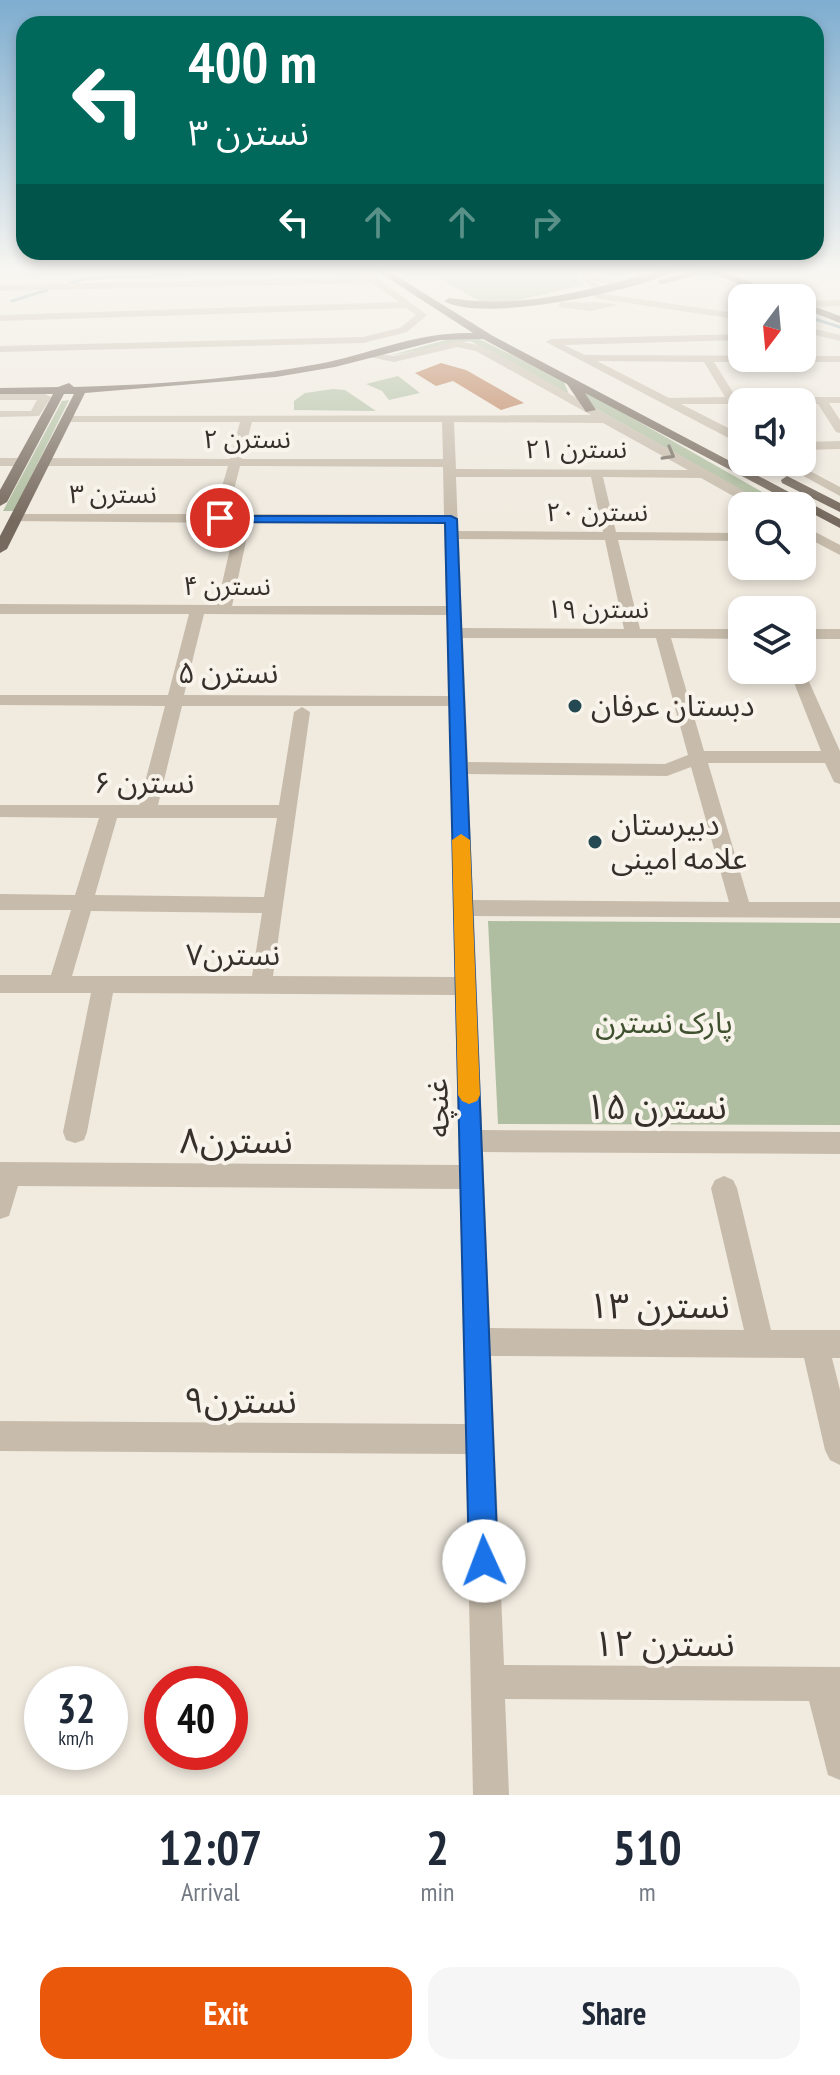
<!DOCTYPE html>
<meta charset="utf-8">
<style>
body{margin:0;font-family:"PT Sans Narrow","Noto Sans Arabic",sans-serif;background:#f6f6f7;color:#1f2937;height:100vh;display:flex;flex-direction:column;font-size:30px;white-space:nowrap}
*{box-sizing:border-box;margin:0}
p{font-size:26px;color:#747a83}
.icon{flex:none;width:44px;height:44px;fill:none;stroke:currentColor;stroke-width:2;stroke-linecap:round;stroke-linejoin:round}
.map{position:relative;height:1795px;overflow:hidden}
.side{display:flex;flex-direction:column;background:#fff;flex:1}
.side>*{flex:none}
.guide{position:absolute;left:16px;top:16px;width:808px;height:244px;border-radius:24px;box-shadow:0 4px 12px #0003;background:#00695c;color:#fff;overflow:hidden}
.needle{width:52px;rotate:196deg}
.controls{position:absolute;left:728px;top:284px;display:grid;gap:16px}
.controls a{display:grid;place-items:center;width:88px;height:88px;border-radius:16px;background:#fff;box-shadow:0 4px 12px #0003;font-size:40px}
.speed{position:absolute;left:24px;top:1666px;display:flex;gap:16px;font-size:40px;font-weight:700;text-align:center}
.speed>*{display:grid;place-content:center;width:104px;height:104px;border-radius:50%;background:#fff;box-shadow:0 4px 12px #0003;line-height:1}
.speed small{font-size:20px;font-weight:400}
.speed .limit{border:12px solid #d22;background:#fff;color:#111}
.pin{position:absolute;display:grid;place-items:center;width:68px;height:68px;color:#fff;margin:-34px;border:4px solid #fff;border-radius:50%;box-shadow:0 2px 8px #0007}
.me{position:absolute;width:88px;margin:-44px;rotate:358deg;stroke-linejoin:round;filter:drop-shadow(0 0 6px #0008)}
.turn{display:flex;align-items:center;gap:28px;height:168px;padding:0 40px;font-size:36px}
.turn .icon{width:104px;height:104px;stroke-width:2.5}
.turn b{display:block;font-size:56px;line-height:68px}
.lanes{display:flex;align-items:center;height:76px;padding:0 40px;background:#0003;justify-content:center;gap:40px;direction:ltr}
.lanes .off{opacity:.35}
.eta{display:flex;justify-content:space-evenly;align-items:center;height:136px;text-align:center}
.eta b{font-size:48px;font-weight:600;line-height:56px}
.primary-button{display:flex;gap:16px;margin-top:auto;padding:16px 40px}
.primary-button a{flex:1;height:92px;border-radius:24px;background:#ea580c;color:#fff;font-size:32px;font-weight:600;line-height:92px;text-align:center}
.primary-button a+a{background:#f6f6f7;color:#1f2937}
.map>svg:first-child{display:block}
.green{fill:#afbea0}
.lines{fill:none;stroke-linecap:round;stroke-linejoin:round}
.stream{stroke:#80a2aa;stroke-width:3}
.building{fill:#b97b54}
.minor{fill:#c7bcac;fill-rule:evenodd}
.major{fill:#76695d;fill-rule:evenodd}
.oneway{stroke:#776e64}
.route{fill:#1a73e8;stroke:#114b97;stroke-width:2}
.slow{fill:#f59e0b}
.poi-dot{fill:#244953;stroke:#f8f4eb;stroke-width:3}
.labels{text-anchor:middle;stroke-width:8;stroke-linejoin:round;paint-order:stroke}
.far-street-label{font-size:26px;fill:#362f2a;stroke:#f8f4eb}
.street-label{font-size:30px;fill:#362f2a;stroke:#f8f4eb}
.poi-label{font-size:30px;fill:#362f2a;stroke:#f8f4eb;text-anchor:start}
.park-label{font-size:30px;fill:#405130;stroke:#f8f4eb}
.near-street-label{font-size:36px;fill:#362f2a;stroke:#f8f4eb}
</style>
<div class="map">
<svg width="840" height="1795" viewBox="0 0 840 1795">
<rect width="100%" height="100%" fill="#f0eadf"/>
<g class="green">
<path d="M 422,269 L 562,269 L 574,274 L 583,285 L 490,307 Z"/>
<path d="M 479,339 L 563,380 L 569,394 L 470,341 L 388,356 L 446,340 Z"/>
<path d="M 398,376 L 420,393 L 389,400 L 382,391 L 366,384 Z"/>
<path d="M 333,389 L 345,390 L 376,411 L 294,410 L 294,401 L 305,393 Z"/>
<path d="M 583,390 L 787,506 L 770,506 L 593,407 Z"/>
<path d="M 69,400 L 14,511 L 3,511 L 62,401 Z"/>
<path d="M 488,921 L 840,923 L 840,1125 L 498,1124 Z"/>
</g>
<g class="lines">
<g class="stream">
<path d="M 70,283 L 90,278 L 335,270"/>
<path d="M 12,301 L 47,290"/>
<path d="M 802,315 L 840,327"/>
</g>
</g>
<path class="building" d="M 441,363 L 466,370 L 524,403 L 501,410 L 453,381 L 436,386 L 415,373 Z"/>
<g class="lines">
<g class="minor">
<path d="M 153,269 L 210,269 L 156,274 Z"/>
<path d="M 355,269 L 365,269 L 427,315 L 407,332 L 363,343 L 0,352 L 0,346 L 363,337 L 400,328 L 416,315 L 406,308 L 0,321 L 0,315 L 399,302 L 372,283 L 0,291 L 0,285 L 365,277 Z"/>
<path d="M 56,270 L 59,275 L 0,277 L 0,271 Z"/>
<path d="M 587,274 L 624,283 L 619,286 L 595,281 L 601,289 L 596,292 L 582,277 Z"/>
<path d="M 597,293 L 742,314 L 742,320 L 594,298 Z"/>
<path d="M 840,300 L 840,306 L 802,307 L 802,301 Z"/>
<path d="M 561,302 C 574,303 609,301 617,305 L 591,311 L 558,307 Z"/>
<path d="M 802,326 L 840,335 L 840,341 L 802,332 Z"/>
<path d="M 742,334 L 742,340 L 564,345 L 585,355 L 840,356 L 840,362 L 714,362 L 736,397 L 840,397 L 840,403 L 829,403 L 840,420 L 840,433 L 836,432 L 818,404 L 681,404 L 742,435 L 742,444 L 738,443 L 546,342 L 551,339 ZM 597,361 L 704,362 L 725,397 L 669,398 Z"/>
<path d="M 457,341 L 483,346 L 766,503 L 768,506 L 751,506 L 701,478 L 603,477 L 616,532 L 742,533 L 742,541 L 618,540 L 640,629 L 742,629 L 742,639 L 671,638 L 704,751 L 821,751 L 789,670 L 802,670 L 802,666 L 840,751 L 840,784 L 834,782 L 825,763 L 708,763 L 749,902 L 840,902 L 840,918 L 474,916 L 482,1130 L 840,1132 L 840,1154 L 483,1152 L 490,1328 L 744,1330 L 711,1188 L 715,1180 L 724,1176 L 733,1180 L 737,1188 L 771,1330 L 840,1330 L 840,1358 L 832,1358 L 840,1390 L 840,1465 L 830,1460 L 825,1450 L 804,1358 L 491,1356 L 504,1665 L 840,1667 L 840,1780 L 828,1775 L 809,1701 L 505,1699 L 509,1795 L 473,1795 L 466,1454 L 0,1451 L 0,1421 L 465,1424 L 460,1189 L 18,1186 L 9,1216 L 0,1219 L 0,1162 L 459,1165 L 455,995 L 113,993 L 87,1132 L 84,1140 L 75,1143 L 66,1140 L 63,1132 L 91,993 L 0,993 L 0,975 L 51,975 L 71,910 L 0,910 L 0,894 L 75,895 L 99,818 L 0,817 L 0,805 L 139,805 L 165,706 L 0,705 L 0,695 L 168,695 L 189,614 L 0,614 L 0,604 L 217,605 L 236,523 L 11,521 L 11,515 L 16,514 L 214,514 L 228,466 L 45,466 L 39,462 L 45,458 L 230,459 L 240,422 L 69,422 L 63,418 L 65,416 L 591,415 L 476,351 L 457,347 L 394,362 L 364,356 L 369,353 L 394,356 ZM 252,422 L 442,422 L 443,459 L 242,459 ZM 454,422 L 603,423 L 688,470 L 456,469 ZM 240,466 L 443,467 L 444,515 L 228,514 ZM 456,477 L 591,477 L 603,532 L 458,531 ZM 250,523 L 444,523 L 446,606 L 232,606 ZM 459,539 L 605,540 L 624,629 L 462,628 ZM 204,614 L 447,615 L 448,696 L 184,695 ZM 463,638 L 656,638 L 688,755 L 665,764 L 468,762 ZM 182,706 L 449,706 L 455,977 L 273,976 L 310,712 L 302,707 L 294,712 L 279,805 L 158,805 ZM 691,767 L 729,902 L 473,900 L 468,774 L 667,776 ZM 117,818 L 277,818 L 264,897 L 95,895 ZM 91,911 L 262,913 L 252,976 L 72,976 Z"/>
<path d="M 0,394 L 45,394 L 51,397 L 39,416 L 0,417 L 0,411 L 31,411 L 37,400 L 0,400 Z"/>
<path d="M 840,441 L 840,449 L 802,450 L 802,442 Z"/>
<path d="M 0,458 L 21,458 L 27,462 L 21,466 L 0,466 Z"/>
<path d="M 778,462 L 793,462 L 840,487 L 840,496 Z"/>
<path d="M 802,525 L 840,545 L 840,555 L 802,535 Z"/>
<rect x="802" y="629" width="38" height="10"/>
</g>
<g class="major">
<path d="M 374,269 L 385,269 L 493,336 L 840,519 L 840,528 L 585,393 L 596,410 L 586,412 L 567,384 L 483,339 L 440,340 L 335,367 L 276,377 L 85,393 L 7,549 L 0,553 L 0,536 L 74,394 L 64,394 L 7,502 L 0,506 L 0,490 L 53,394 L 0,394 L 0,388 L 58,387 L 69,383 L 74,387 C 155,385 238,379 318,364 C 370,354 419,331 473,333 Z"/>
<path d="M 665,269 L 680,269 C 641,290 483,324 444,301 L 449,298 C 525,310 592,289 665,269 Z"/>
<path d="M 699,269 L 718,269 L 788,298 L 774,298 L 709,272 L 662,284 L 657,281 Z"/>
<path d="M 802,302 L 840,316 L 840,323 L 802,308 Z"/>
<path d="M 787,476 L 840,503 L 840,512 L 782,483 L 781,480 Z"/>
</g>
</g>
<defs><path id="oneway-chevron" d="M-2-3.5L2.5 0L-2 3.5" fill="none" stroke-width="1.6" stroke-linecap="round" stroke-linejoin="round" transform="scale(2)"/></defs>
<use class="oneway" href="#oneway-chevron" transform="translate(669 454) rotate(29)"/>
<linearGradient id="sky" x2="0" y2="1"><stop stop-color="#7eadcf"/><stop offset="0.52" stop-color="#f8f6f1"/><stop offset="1" stop-color="#f8f6f1" stop-opacity="0"/></linearGradient>
<rect width="840" height="521" fill="url(#sky)"/>
<path class="route" d="M 216,516 L 451,516 L 457,519 L 498,1561 L 494,1571 L 484,1575 L 474,1571 L 469,1561 L 445,523 L 220,522 L 216,521 Z"/>
<path class="slow" d="M 461,834 L 470,840 L 480,1095 L 477,1101 L 469,1104 L 462,1101 L 458,1095 L 452,840 Z"/>
<g class="poi-dot">
<circle cx="575" cy="706" r="8"/>
<circle cx="595" cy="842" r="8"/>
</g>
<g class="labels">
<g class="far-street-label">
<text x="247" y="448">نسترن ۲</text>
<text x="576" y="458">نسترن ۲۱</text>
<text x="113" y="503">نسترن ۳</text>
<text x="597" y="521">نسترن ۲۰</text>
<text x="227" y="595">نسترن ۴</text>
<text x="598" y="618">نسترن ۱۹</text>
</g>
<g class="street-label">
<text x="228" y="683">نسترن ۵</text>
<text x="144" y="793">نسترن ۶</text>
<text x="233" y="965">نسترن۷</text>
<text transform="translate(438 1108) rotate(-92)" y="10">غنچه</text>
</g>
<g class="poi-label">
<text x="591" y="716">دبستان عرفان</text>
<text x="611" y="835">دبیرستان<tspan x="611" dy="34">علامه امینی</tspan></text>
</g>
<g class="park-label">
<text x="664" y="1033">پارک نسترن</text>
</g>
<g class="near-street-label">
<text x="656" y="1119">نسترن ۱۵</text>
<text x="236" y="1153">نسترن۸</text>
<text x="659" y="1318">نسترن ۱۳</text>
<text x="240" y="1413">نسترن۹</text>
<text x="664" y="1656">نسترن ۱۲</text>
</g>
</g>
</svg>
<div class="controls">
<a><svg class="needle" viewBox="-14 -14 28 28"><path d="M0-13l5 13h-10z" fill="#e53935"/><path d="M0 13l5-13h-10z" fill="#747a83"/></svg></a>
<a><svg class="icon" aria-label="sound" viewBox="0 0 24 24"><path d="M4 9h4l5-4v14l-5-4H4zM17 9q2 3 0 6"/></svg></a>
<a><svg class="icon" aria-label="search" viewBox="0 0 24 24"><circle cx="10" cy="10" r="6"/><path d="M15 15l6 6"/></svg></a>
<a><svg class="icon" aria-label="layers" viewBox="0 0 24 24"><path d="M12 4l9 5-9 5-9-5zM3 14l9 5 9-5"/></svg></a>
</div>
<div class="speed"><div>32<small>km/h</small></div><div class="limit">40</div></div>
<div class="pin" style="left:220px;top:518px;background:#d93025"><svg class="icon" aria-label="arrive" viewBox="0 0 24 24"><path d="M6 21V4h12l-3 4 3 4H6"/></svg></div>
<svg class="me" style="left:484px;top:1561px" viewBox="-20 -20 40 40"><circle r="19" fill="#fff"/><path d="M0-13L10 11 0 6-10 11z" fill="#1a73e8"/></svg>
<div class="guide">
<div class="turn"><svg class="icon" aria-label="left" viewBox="0 0 24 24"><path d="M17 20v-9H6M10 6l-5 5 5 5"/></svg><div><b>400 m</b>نسترن ۳</div></div>
<div class="lanes"><svg class="icon" aria-label="left" viewBox="0 0 24 24"><path d="M17 20v-9H6M10 6l-5 5 5 5"/></svg><svg class="icon off" aria-label="ahead" viewBox="0 0 24 24"><path d="M12 20V5M6 11l6-6 6 6"/></svg><svg class="icon off" aria-label="ahead" viewBox="0 0 24 24"><path d="M12 20V5M6 11l6-6 6 6"/></svg><svg class="icon off" aria-label="right" viewBox="0 0 24 24"><path d="M7 20v-9h11M14 6l5 5-5 5"/></svg></div>
</div>
</div>
<section class="side">
<div class="eta">
<div><b>12:07</b><p>Arrival</p></div>
<div><b>2</b><p>min</p></div>
<div><b>510</b><p>m</p></div>
</div>
<div class="primary-button"><a>Exit</a><a>Share</a></div>
</section>
